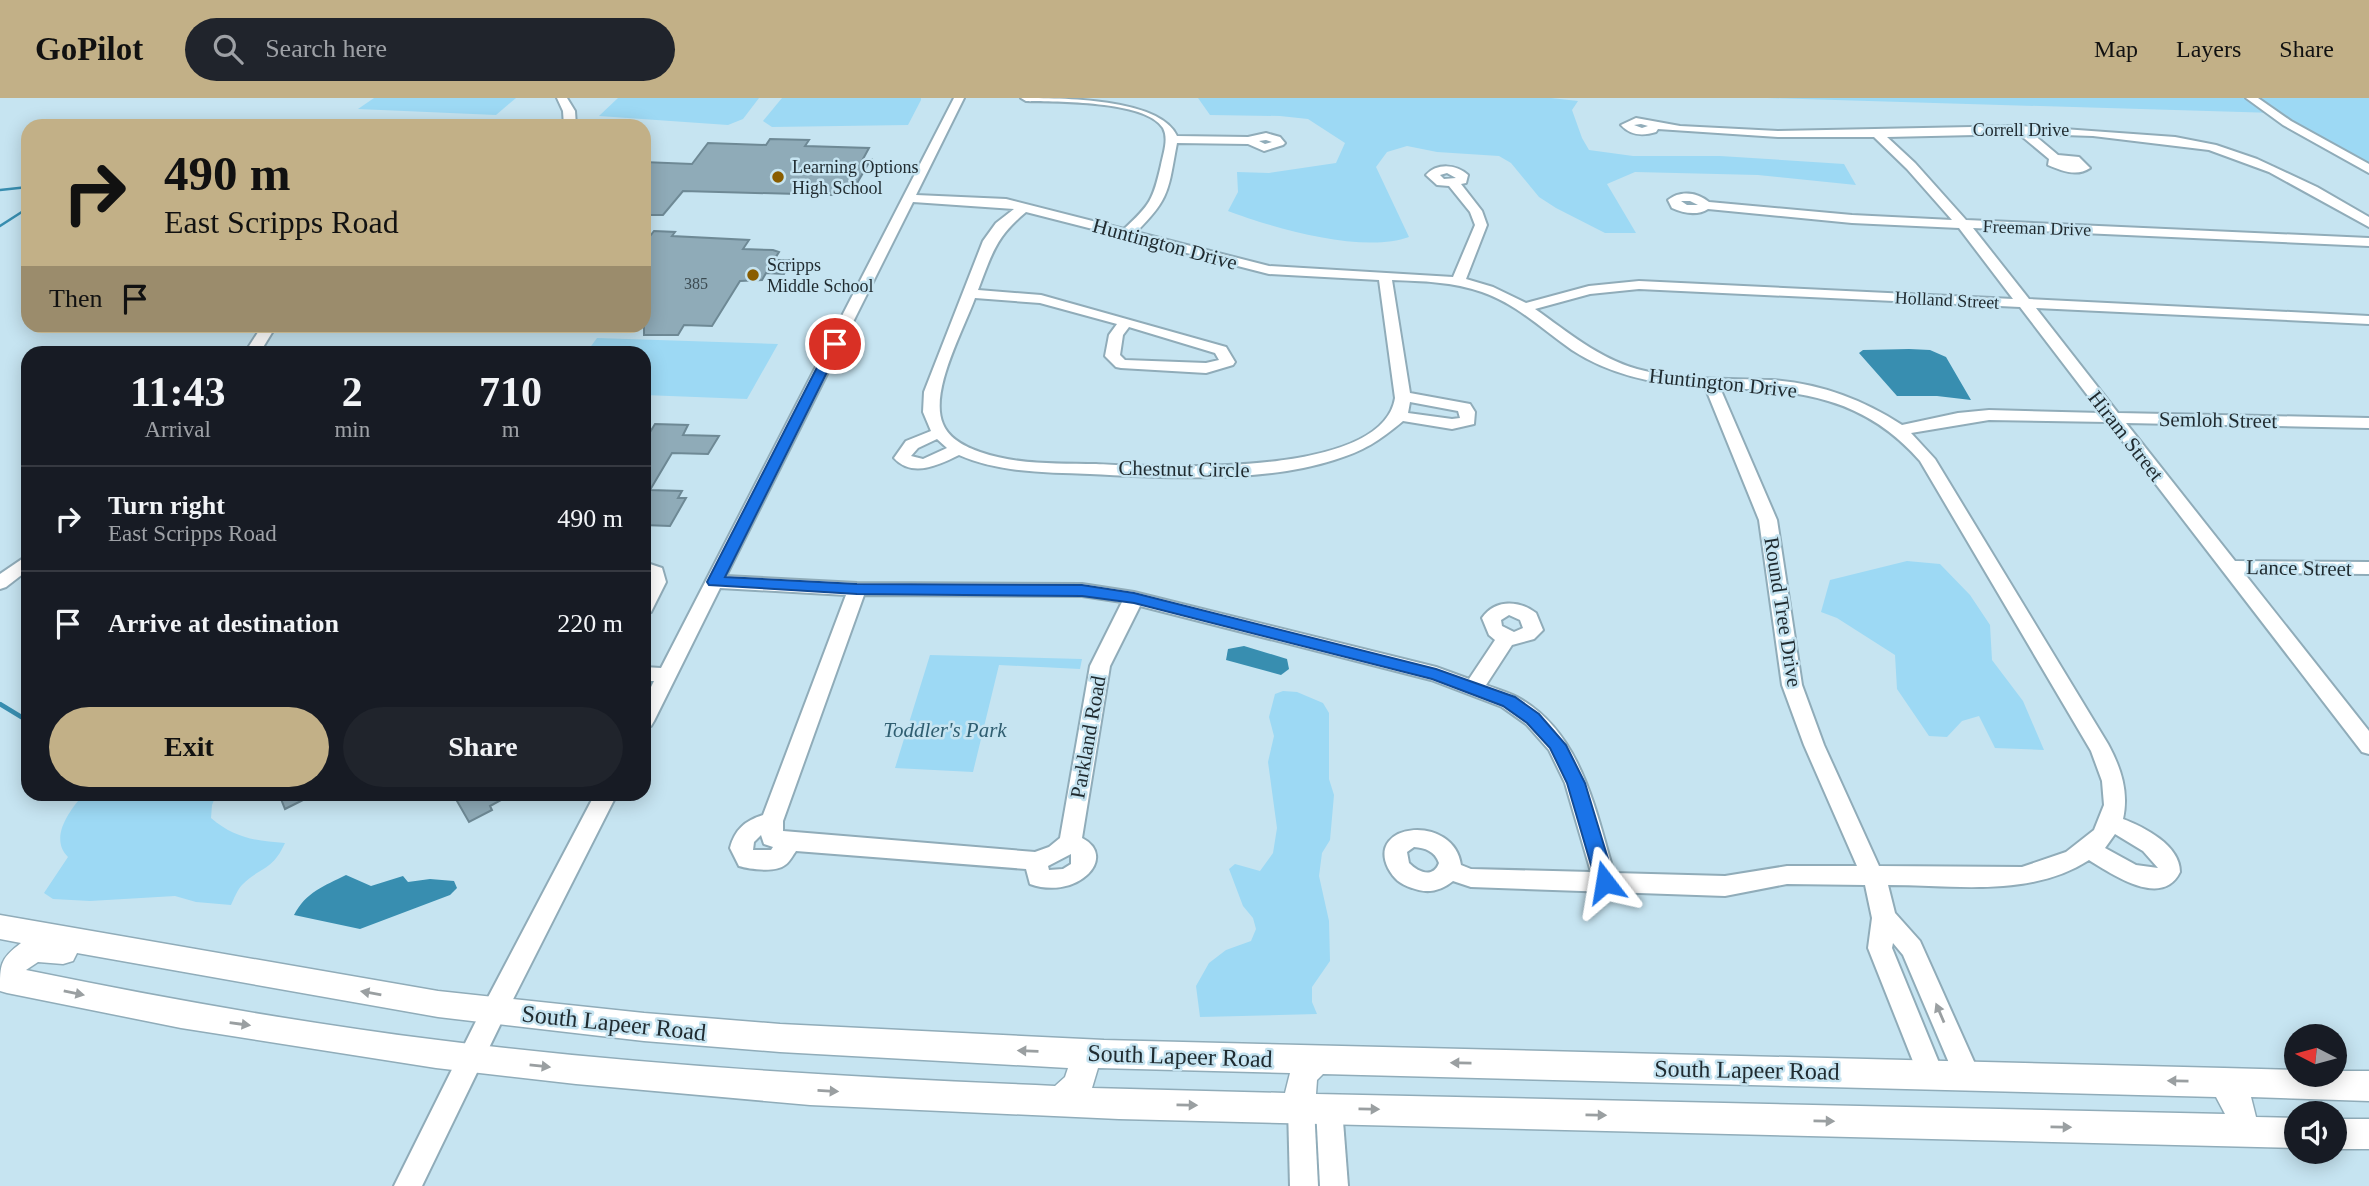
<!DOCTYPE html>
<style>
body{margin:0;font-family:"Times New Roman",serif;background:#20242c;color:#f1f3f6;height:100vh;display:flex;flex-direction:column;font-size:26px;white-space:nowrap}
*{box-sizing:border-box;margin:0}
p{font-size:23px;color:#9ea1a6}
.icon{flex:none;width:38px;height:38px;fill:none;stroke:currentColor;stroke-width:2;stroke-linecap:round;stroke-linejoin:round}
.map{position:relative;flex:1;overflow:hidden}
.details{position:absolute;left:21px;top:248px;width:630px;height:455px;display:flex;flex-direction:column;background:#171b24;border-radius:21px;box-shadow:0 4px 18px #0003}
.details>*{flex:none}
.banner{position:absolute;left:21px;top:21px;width:630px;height:214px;border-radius:21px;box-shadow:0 4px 18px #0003;background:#c2b087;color:#111;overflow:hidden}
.needle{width:46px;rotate:276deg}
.fabs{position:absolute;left:2284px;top:926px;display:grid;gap:14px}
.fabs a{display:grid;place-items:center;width:63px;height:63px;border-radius:50%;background:#171b24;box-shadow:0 4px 18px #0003;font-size:35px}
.pin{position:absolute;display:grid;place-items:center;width:60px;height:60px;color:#fff;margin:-30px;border:4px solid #fff;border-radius:50%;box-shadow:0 2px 7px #0007}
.me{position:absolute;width:77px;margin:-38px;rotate:346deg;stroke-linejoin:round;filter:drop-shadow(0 0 5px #0008)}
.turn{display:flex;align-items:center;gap:24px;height:147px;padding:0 28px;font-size:32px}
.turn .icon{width:91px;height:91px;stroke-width:2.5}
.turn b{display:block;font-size:49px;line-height:60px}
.then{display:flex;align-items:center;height:66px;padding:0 28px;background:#0003;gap:14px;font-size:26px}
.eta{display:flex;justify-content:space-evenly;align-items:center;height:119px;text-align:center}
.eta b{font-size:42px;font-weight:700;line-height:49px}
.primary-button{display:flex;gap:14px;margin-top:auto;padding:14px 28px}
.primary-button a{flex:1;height:80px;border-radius:42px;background:#c2b087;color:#111;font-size:28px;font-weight:700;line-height:80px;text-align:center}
.primary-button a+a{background:#20242c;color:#f1f3f6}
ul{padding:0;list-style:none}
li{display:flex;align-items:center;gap:21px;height:105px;padding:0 28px;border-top:2px solid #363941}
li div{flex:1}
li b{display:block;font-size:26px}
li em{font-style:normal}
header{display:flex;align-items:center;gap:42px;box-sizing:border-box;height:98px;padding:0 35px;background:#c2b087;color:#111}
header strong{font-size:33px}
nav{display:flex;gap:38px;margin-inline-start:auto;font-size:24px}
.search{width:490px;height:63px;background:#20242c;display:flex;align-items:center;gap:18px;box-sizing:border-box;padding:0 24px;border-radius:38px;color:#9ea1a6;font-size:26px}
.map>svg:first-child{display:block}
.green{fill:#9dd9f4}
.water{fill:#388eb0}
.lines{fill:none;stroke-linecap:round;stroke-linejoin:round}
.stream-far1{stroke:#388eb0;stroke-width:2.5}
.stream{stroke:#388eb0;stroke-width:4.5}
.building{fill:#8fabb8;stroke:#6e8995;stroke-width:2}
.minor-casing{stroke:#90acb9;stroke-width:4}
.major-casing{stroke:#90acb9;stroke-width:3}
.minor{fill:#fff;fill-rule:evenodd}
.major{fill:#fff;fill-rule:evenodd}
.oneway{fill:#9a9fa1}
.route{fill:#1a73e8;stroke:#114b97;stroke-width:2}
.poi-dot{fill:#895d00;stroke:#c6e4f1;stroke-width:2.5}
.labels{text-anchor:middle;stroke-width:5;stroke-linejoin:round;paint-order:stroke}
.far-number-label{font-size:16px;fill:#3b4a51}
.far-street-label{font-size:18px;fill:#1f2a2f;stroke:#c6e4f1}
.far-poi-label{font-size:18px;fill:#1f2a2f;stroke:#c6e4f1;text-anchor:start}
.street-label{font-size:21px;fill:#1f2a2f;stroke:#c6e4f1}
.park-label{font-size:21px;font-style:italic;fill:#2f5e71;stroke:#c6e4f1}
.near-street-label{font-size:24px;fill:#1f2a2f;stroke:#c6e4f1}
</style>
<header>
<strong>GoPilot</strong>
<div class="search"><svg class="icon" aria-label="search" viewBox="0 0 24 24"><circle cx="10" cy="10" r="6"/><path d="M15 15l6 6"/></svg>Search here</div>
<nav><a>Map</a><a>Layers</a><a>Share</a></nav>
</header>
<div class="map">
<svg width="2369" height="1088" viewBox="0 0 2369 1088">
<rect width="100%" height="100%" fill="#c6e4f1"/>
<g class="green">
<path d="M 374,0 L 516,0 L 496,17 L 358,11 Z"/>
<path d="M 618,0 L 759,0 L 743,21 L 728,27 L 599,18 Z"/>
<path d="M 782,0 L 921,0 L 921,2 L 908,27 L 772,29 L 763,23 Z"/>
<path d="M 1198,0 L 1551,0 L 1578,3 L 1572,12 L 1582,40 L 1589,52 L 1633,58 L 1720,58 L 1844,66 L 1856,87 L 1758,77 L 1635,74 L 1607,86 L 1636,135 L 1605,135 L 1556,110 L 1539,99 L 1511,65 L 1499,58 L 1437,54 L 1407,48 L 1387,54 L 1376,69 L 1409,139 C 1363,156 1273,130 1228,113 L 1238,94 L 1237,74 L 1269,75 L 1336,65 L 1345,45 L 1308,21 L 1280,18 L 1210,17 Z"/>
<path d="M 1767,0 L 2369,0 L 2369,68 L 2275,15 Z"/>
<path d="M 597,240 L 778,246 L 747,301 L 644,297 L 644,256 L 586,255 Z"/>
<path d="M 1907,463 L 1940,466 L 1970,497 L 1990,527 L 1992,562 L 2023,603 L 2044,652 L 1995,650 L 1979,618 L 1962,623 L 1947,639 L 1929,638 L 1897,591 L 1895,557 L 1837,520 L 1821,514 L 1830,482 Z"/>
<path d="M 930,557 L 1082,561 L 1080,571 L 999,567 L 973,674 L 895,670 Z"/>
<path d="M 1283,593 L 1297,594 L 1323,605 L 1329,615 L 1329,681 L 1334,697 L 1330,742 L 1322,755 L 1319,778 L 1329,823 L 1330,863 L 1312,889 L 1312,904 L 1317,916 L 1200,919 L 1196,888 L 1209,865 L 1226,852 L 1251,843 L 1256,831 L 1253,820 L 1243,808 L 1229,771 L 1235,766 L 1260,773 L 1273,755 L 1277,730 L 1268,664 L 1274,638 L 1269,619 L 1275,596 Z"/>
<path d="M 84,696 L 216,697 L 212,707 L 211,720 C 234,740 256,743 285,745 C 272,774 259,769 242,787 C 237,792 234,801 231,807 L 196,804 L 175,798 L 90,803 L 53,801 L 44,795 L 68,759 C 49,740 69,713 84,696 Z"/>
</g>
<g class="water">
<path d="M 1909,251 L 1930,252 L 1946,259 L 1971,302 L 1937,298 L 1897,298 L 1859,255 L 1863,252 Z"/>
<path d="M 1244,548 L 1287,561 L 1289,571 L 1281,577 L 1226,562 L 1228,551 Z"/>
<path d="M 346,777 L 371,788 L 403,778 L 408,784 L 430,781 L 454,783 L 457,790 L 450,797 L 360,831 L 294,817 C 306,794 324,788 346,777 Z"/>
</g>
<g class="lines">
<g class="stream-far1">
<path d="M 0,92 L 28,89"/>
<path d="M 0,128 L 28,110"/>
</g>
<path class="stream" d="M 0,606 L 28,623"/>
</g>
<g class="building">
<path d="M 770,41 L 809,42 L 805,48 L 869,50 L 863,61 L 871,61 L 856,87 L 841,87 L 835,97 L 683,93 L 663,117 L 644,117 L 644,64 L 692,66 L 708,45 L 766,47 Z"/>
<path d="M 654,133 L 675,134 L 672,138 L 749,142 L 743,151 L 773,152 L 779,154 L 774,162 L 792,162 L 784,176 L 766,175 L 762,182 L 740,183 L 712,228 L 684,227 L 678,237 L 644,237 L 644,142 L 647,142 Z"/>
<path d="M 655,326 L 688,327 L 683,337 L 719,338 L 708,356 L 672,355 L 650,392 L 682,393 L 678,400 L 686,400 L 670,428 L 644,427 L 644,344 Z"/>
<path d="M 279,696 L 315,696 L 285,711 Z"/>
<path d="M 453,696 L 512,696 L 490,708 L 492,712 L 469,724 Z"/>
</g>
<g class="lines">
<g class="minor-casing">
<g id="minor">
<path d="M 557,0 L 567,0 L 575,13 L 576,28 L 564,28 L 563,13 Z"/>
<path d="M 954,0 L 964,0 L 916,97 L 1006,101 L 1124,131 C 1150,107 1153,102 1161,67 C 1163,56 1169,41 1163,30 C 1145,2 1056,4 1026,3 L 1021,0 C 1061,0 1160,0 1177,38 L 1248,39 L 1266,35 L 1280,39 L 1285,45 L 1283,47 L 1264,53 L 1248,46 L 1177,45 C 1168,91 1171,100 1136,134 L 1269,168 L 1453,179 L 1475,127 L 1470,114 L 1449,88 L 1437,87 L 1426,77 C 1437,65 1456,66 1468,77 L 1466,85 L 1461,86 L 1482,113 L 1487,127 L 1466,181 L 1493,189 L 1526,205 L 1589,188 L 1639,183 L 2013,201 L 1959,130 L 1852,125 L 1708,111 C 1697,118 1683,115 1672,110 L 1668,102 C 1680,92 1697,94 1709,104 L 1852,117 L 1952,122 L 1907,71 L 1874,39 L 1778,39 L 1658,31 L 1656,34 C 1643,38 1631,38 1621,27 L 1636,20 L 1680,28 L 1778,33 L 2020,28 L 2175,39 L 2216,47 L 2257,61 L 2317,89 L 2369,119 L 2369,129 L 2269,74 L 2209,52 L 2093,38 L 2033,36 L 2058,57 L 2079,59 L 2090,70 C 2077,79 2062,73 2048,67 L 2049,61 L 2019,36 L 1887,39 L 1915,65 L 1966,122 L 2369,140 L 2369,148 L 1973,130 L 2029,201 L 2369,218 L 2369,226 L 2036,210 L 2118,315 L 2369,320 L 2369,330 L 2126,325 L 2235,463 L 2369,464 L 2369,476 L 2244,475 L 2369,633 L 2369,656 L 2362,654 L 2108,324 L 1989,322 L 1911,335 L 1935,361 L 2108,646 C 2121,670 2129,694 2123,721 C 2144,729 2180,747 2180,774 C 2162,811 2112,776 2089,762 C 2030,800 1954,787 1888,787 L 1895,815 L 1920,843 L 1980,977 L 1976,986 L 1967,989 L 1958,986 L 1903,857 L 1893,845 L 1892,850 L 1944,977 L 1940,986 L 1931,989 L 1922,986 L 1868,850 L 1872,820 L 1865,787 L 1787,786 L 1725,798 L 1471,789 L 1453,783 C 1441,793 1427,796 1412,790 C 1400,786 1394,781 1388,770 C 1366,724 1454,716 1461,767 L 1471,771 L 1591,774 L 1565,685 L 1549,652 L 1526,626 L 1502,609 L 1431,582 L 1140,508 L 1110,568 L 1082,740 C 1119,759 1077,803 1030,786 L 1026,771 L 796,753 C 793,757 789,765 785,767 C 775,775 749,771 739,768 L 730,750 C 735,731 745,723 763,717 L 846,497 L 720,490 L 654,623 L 651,628 L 644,631 L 644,603 L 654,583 L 644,583 L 644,569 L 661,570 ZM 1641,26 L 1648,28 L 1642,30 L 1634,27 ZM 1266,42 L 1272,44 L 1265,46 L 1259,43 ZM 1447,75 L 1456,80 L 1444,81 L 1440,77 ZM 1681,103 L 1690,103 L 1698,107 L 1687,107 ZM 913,104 L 1014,111 L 996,125 L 983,143 L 924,294 L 923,314 L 931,333 L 906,343 L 894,360 C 912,380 939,367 959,357 C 1000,375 1046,374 1090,376 C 1164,380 1263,385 1334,362 C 1364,353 1379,343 1403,323 L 1452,331 L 1474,326 L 1475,314 L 1470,306 L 1410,295 L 1392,182 C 1422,183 1454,184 1482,194 C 1517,206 1543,232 1572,252 C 1612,278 1658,287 1705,289 L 1759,422 L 1782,587 L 1804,647 L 1857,768 L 1787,768 L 1725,778 L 1614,775 C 1595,711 1581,634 1517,599 C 1507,594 1496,591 1486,587 L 1512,547 L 1534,541 L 1543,532 L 1536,515 C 1519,502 1495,501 1482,520 L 1489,537 L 1495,542 L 1469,581 L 1436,569 L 1134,494 L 1082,486 L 857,485 L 726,478 ZM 1026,114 L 1269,176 L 1379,182 L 1395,300 C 1382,381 1158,369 1096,366 C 1058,365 1017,367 980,354 C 966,349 949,341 943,326 C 929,294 963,233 975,200 L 1040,205 L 1117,226 L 1109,237 L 1105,258 L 1116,269 L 1121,270 L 1206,275 L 1233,267 L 1235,264 L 1226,249 L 1041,197 L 978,192 C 992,156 995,140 1026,114 ZM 1639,191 L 2020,209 L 2101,315 L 1989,312 L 1958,315 L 1902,327 C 1862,301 1818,285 1771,282 C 1726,280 1680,283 1637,271 C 1598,260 1568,234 1535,211 L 1590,196 ZM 1129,229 L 1215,255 L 1219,262 L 1206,265 L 1125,262 L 1120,257 L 1123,237 ZM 1720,290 C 1800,292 1864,299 1920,363 L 2091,653 L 2102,683 L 2104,707 L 2094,732 L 2066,754 L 2022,769 L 1879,768 L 1824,647 L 1802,587 L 1777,422 ZM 1410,304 L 1458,313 L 1460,320 L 1452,321 L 1408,315 ZM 937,341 L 947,350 L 923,361 L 911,358 L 918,350 ZM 864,497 L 1082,498 L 1122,504 L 1090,568 L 1060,740 L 1049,749 L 1035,754 L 783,733 L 783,723 ZM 1509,517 L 1520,522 L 1523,530 L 1514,534 L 1502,528 L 1501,522 ZM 2115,736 L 2143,753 L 2158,770 L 2136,767 L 2105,750 ZM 761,737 L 764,746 L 773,749 L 771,752 L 753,752 L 754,744 ZM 1414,749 C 1425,750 1435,753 1439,765 C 1433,781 1418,774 1409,765 L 1407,754 ZM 1071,756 L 1071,766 L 1063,771 L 1049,772 L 1048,768 Z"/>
<path d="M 2246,0 L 2258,0 L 2291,23 L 2369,66 L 2369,75 L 2283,27 Z"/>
<path d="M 262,228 L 276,228 L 259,256 L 244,256 Z"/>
<path d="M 28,457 L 28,472 L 6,489 L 0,491 L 0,476 Z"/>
<path d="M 644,464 L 662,470 L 666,484 L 651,514 L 644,516 L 647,477 L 644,476 Z"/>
<path d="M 595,696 L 617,696 L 503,921 L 422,1088 L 394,1088 L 485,905 Z"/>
<path d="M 1301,996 L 1310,1000 L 1314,1009 L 1318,1088 L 1290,1088 L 1288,1009 L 1292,1000 Z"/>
<path d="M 1329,997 L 1338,1001 L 1342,1010 L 1348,1088 L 1320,1088 L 1316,1010 L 1320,1001 Z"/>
</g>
</g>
<g class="major-casing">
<g id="major">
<path d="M 0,817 L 438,893 L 644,915 L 780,926 L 1104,942 L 2224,970 L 2296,972 L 2296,976 L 2334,976 L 2334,973 L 2369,973 L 2369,1003 L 2251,999 L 2256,1019 L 2296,1020 L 2296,1050 L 1119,1021 L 810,1007 L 576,986 L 436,970 L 181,930 L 7,895 L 0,893 C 0,866 0,861 21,845 L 0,841 ZM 77,855 L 438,919 L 644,943 L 780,954 L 1068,970 L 1065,979 L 1055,988 C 849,979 643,968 438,942 C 300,925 163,900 26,872 L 38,864 L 63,866 L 73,863 ZM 1098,970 L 1290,975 L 1285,995 L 1092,990 ZM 1323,976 L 2216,999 L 2225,1016 L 1316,996 L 1317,982 Z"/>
<rect x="2334" y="1021" width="35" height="30"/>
</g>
</g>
<use href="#minor" class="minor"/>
<use href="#major" class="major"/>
</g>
<defs><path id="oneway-solid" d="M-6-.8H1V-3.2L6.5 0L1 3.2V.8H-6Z" transform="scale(1.75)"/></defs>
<g class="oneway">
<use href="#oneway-solid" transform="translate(74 895) rotate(12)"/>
<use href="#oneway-solid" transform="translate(371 895) rotate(-170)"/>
<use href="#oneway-solid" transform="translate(1940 915) rotate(-113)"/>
<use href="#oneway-solid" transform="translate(240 926) rotate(8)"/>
<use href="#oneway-solid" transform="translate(1028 953) rotate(-178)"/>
<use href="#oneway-solid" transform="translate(1461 965) rotate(-179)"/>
<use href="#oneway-solid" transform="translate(540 968) rotate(6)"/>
<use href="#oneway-solid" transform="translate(2178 983) rotate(-179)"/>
<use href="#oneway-solid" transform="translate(828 993) rotate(3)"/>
<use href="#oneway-solid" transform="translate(1187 1007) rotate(1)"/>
<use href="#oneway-solid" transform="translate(1369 1011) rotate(1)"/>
<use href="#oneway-solid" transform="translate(1596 1017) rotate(1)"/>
<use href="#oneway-solid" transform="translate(1824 1023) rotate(1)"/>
<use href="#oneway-solid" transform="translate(2061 1029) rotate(1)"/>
</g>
<path class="route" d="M 835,242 L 841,246 L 725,479 L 857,486 L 1082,487 L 1134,495 L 1436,571 L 1515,599 L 1539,616 L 1566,647 L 1585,685 L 1615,784 L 1612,790 L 1605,792 L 1598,790 L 1596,784 L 1567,685 L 1550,650 L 1527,625 L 1503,608 L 1432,581 L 1134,505 L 1082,498 L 857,496 L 709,487 L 707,484 L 829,246 Z"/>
<g class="poi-dot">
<circle cx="778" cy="79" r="7"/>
<circle cx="753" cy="177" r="7"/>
</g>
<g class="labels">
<g class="far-number-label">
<text x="696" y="191">385</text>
</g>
<g class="far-street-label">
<text x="2021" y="38">Correll Drive</text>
<text transform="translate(2037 130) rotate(2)" y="6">Freeman Drive</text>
<text transform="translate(1947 202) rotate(3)" y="6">Holland Street</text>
</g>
<g class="far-poi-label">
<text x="792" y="75">Learning Options<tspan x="792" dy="21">High School</tspan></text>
<text x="767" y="173">Scripps<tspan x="767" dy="21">Middle School</tspan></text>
</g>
<g class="street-label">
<text transform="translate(1165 146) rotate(15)" y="7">Huntington Drive</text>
<text transform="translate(1723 285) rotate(6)" y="7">Huntington Drive</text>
<text transform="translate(2218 322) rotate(1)" y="7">Semloh Street</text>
<text transform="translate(2126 338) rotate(52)" y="7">Hiram Street</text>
<text transform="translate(1184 371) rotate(1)" y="7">Chestnut Circle</text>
<text transform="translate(2299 470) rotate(1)" y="7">Lance Street</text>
<text transform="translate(1783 514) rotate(81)" y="7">Round Tree Drive</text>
<text transform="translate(1088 639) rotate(-80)" y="7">Parkland Road</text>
</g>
<g class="park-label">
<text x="945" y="639">Toddler's Park</text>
</g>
<g class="near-street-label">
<text transform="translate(614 925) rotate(6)" y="8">South Lapeer Road</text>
<text transform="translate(1180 958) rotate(2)" y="8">South Lapeer Road</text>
<text transform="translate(1747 972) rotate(1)" y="8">South Lapeer Road</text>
</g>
</g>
</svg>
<div class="fabs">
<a><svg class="needle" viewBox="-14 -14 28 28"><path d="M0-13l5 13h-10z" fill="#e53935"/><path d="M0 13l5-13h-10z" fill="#9ea1a6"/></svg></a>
<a><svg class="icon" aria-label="sound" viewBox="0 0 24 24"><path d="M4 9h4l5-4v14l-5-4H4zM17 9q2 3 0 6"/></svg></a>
</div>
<div class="pin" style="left:835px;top:246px;background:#d93025"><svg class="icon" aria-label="arrive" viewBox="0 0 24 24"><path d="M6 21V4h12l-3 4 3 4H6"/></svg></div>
<svg class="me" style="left:1605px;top:784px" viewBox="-20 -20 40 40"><path d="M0-17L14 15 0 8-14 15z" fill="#1a73e8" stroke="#fff" stroke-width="4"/></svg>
<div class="banner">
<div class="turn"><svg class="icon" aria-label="right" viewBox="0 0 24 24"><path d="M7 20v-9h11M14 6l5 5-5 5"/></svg><div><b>490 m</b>East Scripps Road</div></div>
<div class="then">Then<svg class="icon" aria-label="arrive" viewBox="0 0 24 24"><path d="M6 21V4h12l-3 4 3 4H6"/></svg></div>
</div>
<section class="details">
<div class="eta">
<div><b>11:43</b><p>Arrival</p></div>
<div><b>2</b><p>min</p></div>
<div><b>710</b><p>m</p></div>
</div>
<ul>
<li><svg class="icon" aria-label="right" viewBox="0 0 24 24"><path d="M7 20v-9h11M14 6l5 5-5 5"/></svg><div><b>Turn right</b><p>East Scripps Road</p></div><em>490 m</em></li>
<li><svg class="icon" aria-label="arrive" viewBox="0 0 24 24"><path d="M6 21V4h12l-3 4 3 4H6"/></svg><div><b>Arrive at destination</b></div><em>220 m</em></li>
</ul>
<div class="primary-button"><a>Exit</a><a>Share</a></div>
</section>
</div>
